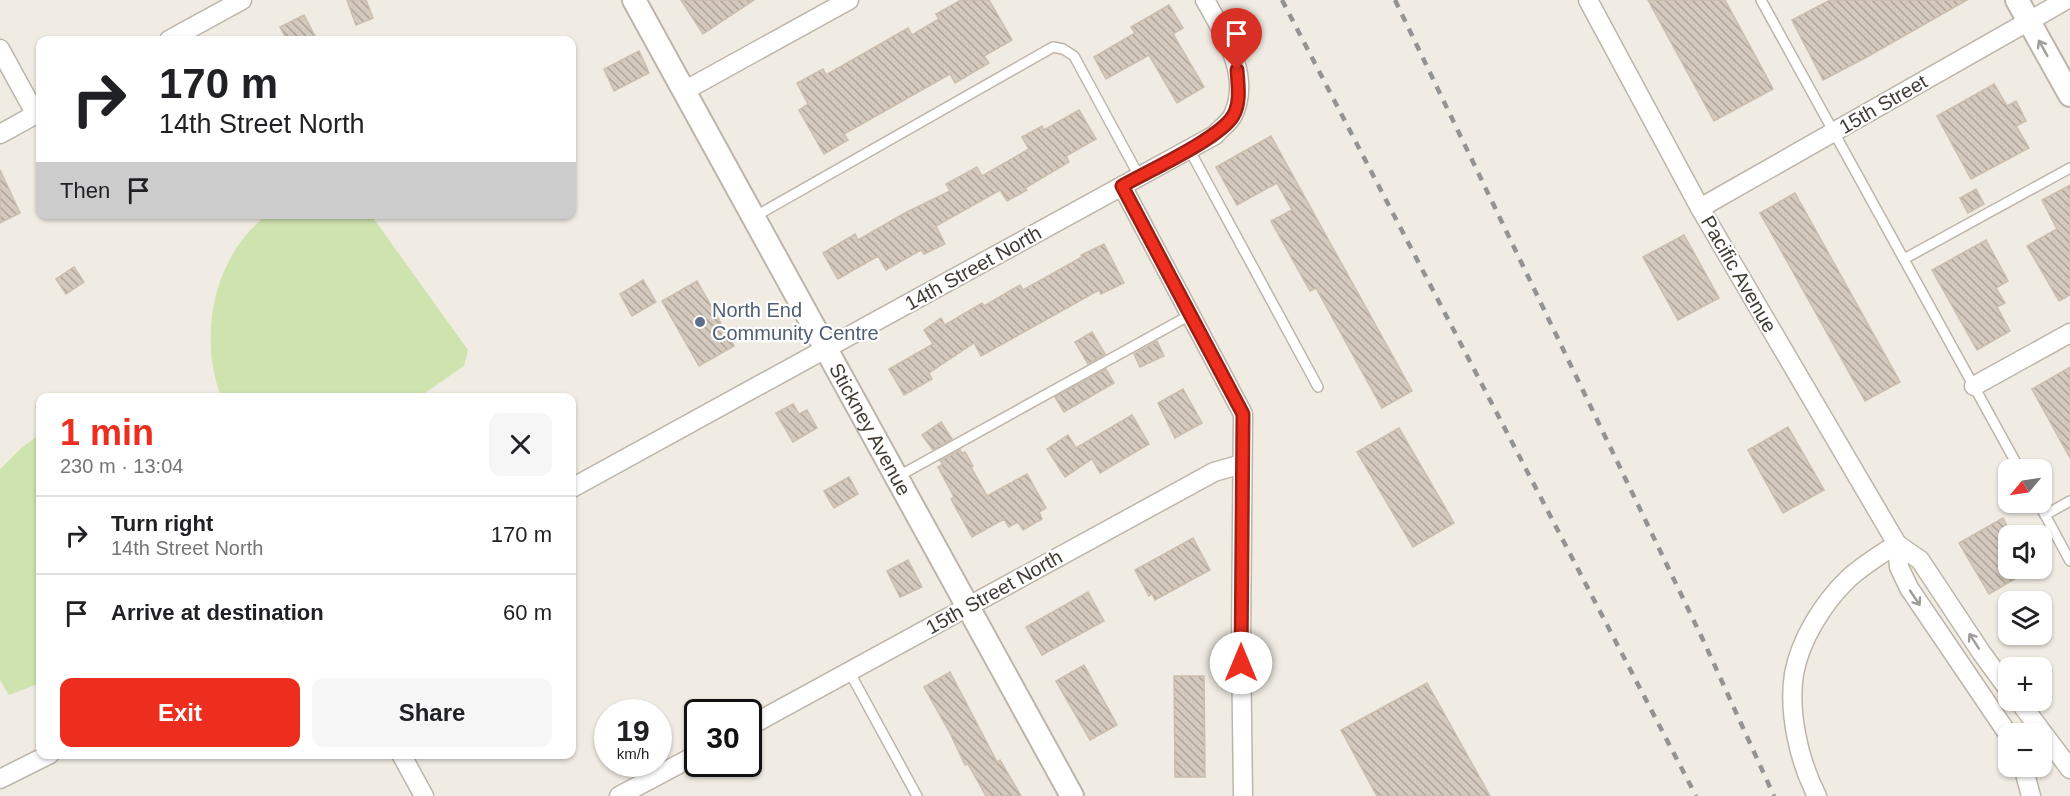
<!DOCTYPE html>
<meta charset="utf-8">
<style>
body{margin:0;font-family:Arial,sans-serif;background:#f6f6f6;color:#202124;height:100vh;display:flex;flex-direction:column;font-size:22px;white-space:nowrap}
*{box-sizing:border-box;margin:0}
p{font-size:20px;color:#757577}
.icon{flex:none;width:33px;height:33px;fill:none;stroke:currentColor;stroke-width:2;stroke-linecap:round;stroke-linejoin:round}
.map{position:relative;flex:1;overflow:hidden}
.details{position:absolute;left:36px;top:393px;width:540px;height:366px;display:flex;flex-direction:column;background:#fff;border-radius:12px;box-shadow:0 2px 4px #0004}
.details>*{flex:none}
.top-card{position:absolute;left:36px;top:36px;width:540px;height:183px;border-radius:12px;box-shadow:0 2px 4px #0004;background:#fff;color:#202124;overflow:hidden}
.needle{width:39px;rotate:241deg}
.tools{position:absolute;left:1998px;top:459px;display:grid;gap:12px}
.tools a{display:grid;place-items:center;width:54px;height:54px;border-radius:12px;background:#fff;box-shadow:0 2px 4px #0004;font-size:30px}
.speed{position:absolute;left:594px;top:699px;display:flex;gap:12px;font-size:30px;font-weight:700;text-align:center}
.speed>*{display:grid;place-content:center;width:78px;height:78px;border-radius:50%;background:#fff;box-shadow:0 2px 4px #0004;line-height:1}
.speed small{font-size:15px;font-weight:400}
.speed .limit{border:3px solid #111;border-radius:9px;background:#fff;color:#111}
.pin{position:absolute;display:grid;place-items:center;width:51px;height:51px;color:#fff;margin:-62px -26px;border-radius:50% 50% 50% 0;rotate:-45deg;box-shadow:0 0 6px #0007}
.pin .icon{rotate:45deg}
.me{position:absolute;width:66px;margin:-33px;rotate:0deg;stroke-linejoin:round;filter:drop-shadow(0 0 4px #0008)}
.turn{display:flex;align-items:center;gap:21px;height:126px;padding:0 24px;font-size:27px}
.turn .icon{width:78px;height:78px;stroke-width:2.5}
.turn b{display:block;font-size:42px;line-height:51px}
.then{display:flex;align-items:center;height:57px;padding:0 24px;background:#0003;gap:12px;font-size:22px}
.round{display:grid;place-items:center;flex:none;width:63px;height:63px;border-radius:12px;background:#f6f6f6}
.head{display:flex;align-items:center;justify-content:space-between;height:102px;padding:0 24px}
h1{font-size:36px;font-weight:800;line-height:45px;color:#ed2e1e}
.cta{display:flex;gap:12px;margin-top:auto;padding:12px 24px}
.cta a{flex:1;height:69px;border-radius:12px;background:#ed2e1e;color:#fff;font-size:24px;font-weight:800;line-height:69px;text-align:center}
.cta a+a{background:#f6f6f6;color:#202124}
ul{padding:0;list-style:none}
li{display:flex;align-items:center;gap:18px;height:78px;padding:0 24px;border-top:2px solid #e0e0e0}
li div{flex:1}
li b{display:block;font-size:22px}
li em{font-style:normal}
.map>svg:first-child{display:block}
.grass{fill:#cfe3ae}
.building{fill:url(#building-back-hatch);stroke:#ccbead;stroke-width:1.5}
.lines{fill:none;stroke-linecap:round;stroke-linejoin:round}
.service-casing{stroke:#beb5aa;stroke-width:12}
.minor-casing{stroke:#beb5aa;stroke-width:21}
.tertiary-casing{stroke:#beb5aa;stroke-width:26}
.service{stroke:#fff;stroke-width:9}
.minor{stroke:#fff;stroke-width:18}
.tertiary{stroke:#fff;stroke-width:22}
.rail{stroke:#939393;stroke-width:4.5;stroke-dasharray:8 8;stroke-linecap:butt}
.oneway{stroke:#a09d9a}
.route-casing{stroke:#9a1e14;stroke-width:15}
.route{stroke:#ed2e1e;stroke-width:10}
.service-dot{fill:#5c6f8a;stroke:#fff;stroke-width:2}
.labels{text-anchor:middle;stroke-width:4.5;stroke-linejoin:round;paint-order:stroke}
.street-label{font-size:20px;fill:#423b34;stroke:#fff}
.service-label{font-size:20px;fill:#4e5e75;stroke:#fff;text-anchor:start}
</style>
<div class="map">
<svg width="2070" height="796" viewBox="0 0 2070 796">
<defs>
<pattern id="building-back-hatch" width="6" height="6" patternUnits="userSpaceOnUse" patternTransform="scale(1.5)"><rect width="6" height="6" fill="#d4c9bd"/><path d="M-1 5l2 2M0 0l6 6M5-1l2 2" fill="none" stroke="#aea49a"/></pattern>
</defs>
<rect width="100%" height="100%" fill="#f0ece3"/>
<g class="grass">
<path d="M 268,214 L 371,215 L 468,350 L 464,366 L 419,397 L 221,397 C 198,335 213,256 268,214 Z"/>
<path d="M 40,434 L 40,683 L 9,695 L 0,680 L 0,469 L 20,449 Z"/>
</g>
<g class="building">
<path d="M 347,0 L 366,0 L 373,18 L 356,25 Z"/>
<path d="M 681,0 L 754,0 L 703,34 Z"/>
<path d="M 961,0 L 989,0 L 1012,40 L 984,56 L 989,63 L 955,83 L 950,74 L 844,134 L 848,140 L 824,154 L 799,110 L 808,104 L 797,83 L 823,69 L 826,75 L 908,28 L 912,35 L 939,19 L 936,14 Z"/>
<path d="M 1648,0 L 1725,0 L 1773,89 L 1714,121 Z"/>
<path d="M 1830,0 L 1967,0 L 1865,58 L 1823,80 L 1792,20 Z"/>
<path d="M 1169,5 L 1183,28 L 1173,34 L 1204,87 L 1177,103 L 1149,55 L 1106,79 L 1094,57 L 1135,33 L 1131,27 Z"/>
<path d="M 304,15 L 317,40 L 287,40 L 280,27 Z"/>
<path d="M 639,51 L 649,73 L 614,91 L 604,69 Z"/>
<path d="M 1994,84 L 2007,106 L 2016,101 L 2026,121 L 2016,126 L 2029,148 L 1971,179 L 1937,116 Z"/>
<path d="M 1079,110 L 1096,139 L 1066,156 L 1069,162 L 1025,188 L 1027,190 L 1007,201 L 1000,190 L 936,226 L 945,244 L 924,254 L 921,250 L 886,270 L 878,256 L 838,279 L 823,253 L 855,234 L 858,240 L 905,213 L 950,191 L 946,184 L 977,167 L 982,176 L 1029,149 L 1022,137 L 1042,126 L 1044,130 Z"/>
<path d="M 1271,136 L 1412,391 L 1382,408 L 1316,288 L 1310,291 L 1271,221 L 1292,210 L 1277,183 L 1237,205 L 1216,167 Z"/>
<path d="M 0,170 L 20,213 L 0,223 Z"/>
<path d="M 2070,185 L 2070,295 L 2059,301 L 2027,246 L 2057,229 L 2042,200 Z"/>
<path d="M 1976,189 L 1984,204 L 1968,213 L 1960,198 Z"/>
<path d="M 1795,193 L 1900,382 L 1865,401 L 1760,213 Z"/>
<path d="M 1684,235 L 1719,298 L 1678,320 L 1643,257 Z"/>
<path d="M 1986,240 L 2008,281 L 1996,288 L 2005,303 L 1997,307 L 2010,331 L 1977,350 L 1932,270 Z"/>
<path d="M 1104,244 L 1124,283 L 1101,294 L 1099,290 L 981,356 L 974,343 L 929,373 L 932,379 L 904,395 L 889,369 L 933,344 L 924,330 L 941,318 L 945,325 L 982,303 L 984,306 L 1020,285 L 1023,290 L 1082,257 L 1081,255 Z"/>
<path d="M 74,267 L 84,282 L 66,294 L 56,279 Z"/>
<path d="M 643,280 L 656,302 L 632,316 L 620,294 Z"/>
<path d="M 697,281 L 734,346 L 699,366 L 662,301 Z"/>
<path d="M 1092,332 L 1105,354 L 1088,364 L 1075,342 Z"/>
<path d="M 1157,341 L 1164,356 L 1140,367 L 1134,354 Z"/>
<path d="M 2070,367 L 2070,458 L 2032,389 Z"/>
<path d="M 1106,369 L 1114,383 L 1064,412 L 1055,397 Z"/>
<path d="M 1183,389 L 1202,423 L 1175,438 L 1158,403 Z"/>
<path d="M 793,404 L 799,414 L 807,410 L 817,428 L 793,442 L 776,413 Z"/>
<path d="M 1132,415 L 1149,444 L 1100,473 L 1092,459 L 1065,477 L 1047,449 L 1068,435 L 1076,448 Z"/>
<path d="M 941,422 L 952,439 L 933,450 L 922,435 Z"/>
<path d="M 1788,427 L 1824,490 L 1783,513 L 1748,450 Z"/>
<path d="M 1399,428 L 1454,523 L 1413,547 L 1357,452 Z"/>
<path d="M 960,450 L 962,453 L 965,452 L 973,466 L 971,467 L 987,496 L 1027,474 L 1046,508 L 1039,512 L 1042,519 L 1023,530 L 1018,522 L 1009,527 L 1004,519 L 972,537 L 951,499 L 954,497 L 938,467 L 943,464 L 940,461 Z"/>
<path d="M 849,477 L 858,494 L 834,508 L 824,491 Z"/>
<path d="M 2003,518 L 2008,528 L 2008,568 L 2034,568 L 1989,594 L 1959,543 Z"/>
<path d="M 1193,538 L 1210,570 L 1155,600 L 1152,594 L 1149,596 L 1135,570 Z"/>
<path d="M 908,560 L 922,587 L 900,597 L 887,571 Z"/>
<path d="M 1088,592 L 1104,621 L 1042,655 L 1026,627 Z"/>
<path d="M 1084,665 L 1117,725 L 1090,740 L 1056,681 Z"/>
<path d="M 950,672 L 997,762 L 1000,760 L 1021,796 L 986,796 L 968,764 L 965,765 L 950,733 L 924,687 Z"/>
<path d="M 1174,676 L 1204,676 L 1205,777 L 1175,777 Z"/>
<path d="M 1427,683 L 1490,796 L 1377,796 L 1341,730 Z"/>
</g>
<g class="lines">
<g class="service-casing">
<g id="service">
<path d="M 1761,0 L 2020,470"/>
<path d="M 1189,149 L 1318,387"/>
<path d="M 754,217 L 1053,47 L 1063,49 L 1074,56 L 1139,176"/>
<path d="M 1904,259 L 2070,168"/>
<path d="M 897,477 L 1190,315"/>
<path d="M 2038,502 L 2070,561"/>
<path d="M 2045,515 L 2070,501"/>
<path d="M 850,673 L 917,796"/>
</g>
</g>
<g class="minor-casing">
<g id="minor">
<path d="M 1588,0 L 1700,208 L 1897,544 L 1920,560 L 1981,652 L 2008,689"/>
<path d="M 169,40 L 242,0"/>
<path d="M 0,49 L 36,115"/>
<path d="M 684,91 L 849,0"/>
<path d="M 0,134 L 40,112"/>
<path d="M 1122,186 L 1243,414 L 1241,641 L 1243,796"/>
<path d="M 1700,208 L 2066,0"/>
<path d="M 1974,386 L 2070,333"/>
<path d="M 572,488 L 1215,135 C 1220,129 1230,122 1233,115 C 1252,75 1223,33 1205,0"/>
<path d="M 1897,544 L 1899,567 L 1909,588 L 2008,734"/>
<path d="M 2018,700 L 2070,769"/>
<path d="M 748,727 L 1214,472 L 1242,464"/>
<path d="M 401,754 L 424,796"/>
<path d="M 2023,766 L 2031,796"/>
<path d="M 0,779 L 50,754"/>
<path d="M 619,796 L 698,754"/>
<path d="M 1817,796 C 1799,761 1788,713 1794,674 C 1800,640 1823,603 1848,579 C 1863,565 1880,555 1897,544"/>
</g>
</g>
<g class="tertiary-casing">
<g id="tertiary">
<path id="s1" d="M 634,0 L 1072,796"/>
<path d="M 2017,0 L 2070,95"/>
</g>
</g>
<use href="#service" class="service"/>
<use href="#minor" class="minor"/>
<use href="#tertiary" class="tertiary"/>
<g class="rail">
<path d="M 1282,0 L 1696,796"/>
<path d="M 1395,0 L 1704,642 L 1774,796"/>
</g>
</g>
<defs><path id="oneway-shaft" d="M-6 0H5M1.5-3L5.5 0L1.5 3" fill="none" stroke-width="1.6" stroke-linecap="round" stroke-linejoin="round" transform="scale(1.5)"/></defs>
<g class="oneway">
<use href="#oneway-shaft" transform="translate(2043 48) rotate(-119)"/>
<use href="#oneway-shaft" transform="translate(1915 598) rotate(56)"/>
<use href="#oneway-shaft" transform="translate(1974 641) rotate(-123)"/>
</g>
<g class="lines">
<g class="route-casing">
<path id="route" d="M 1237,70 C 1238,84 1241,103 1233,116 C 1219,139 1148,171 1122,186 L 1243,414 L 1241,663"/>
</g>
<use href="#route" class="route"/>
</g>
<circle class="service-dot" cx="700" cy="322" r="6"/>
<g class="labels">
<g class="street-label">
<text transform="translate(1883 104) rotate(-30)" y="7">15th Street</text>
<text transform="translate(973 268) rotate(-29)" y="7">14th Street North</text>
<text transform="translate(1739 274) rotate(60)" y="7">Pacific Avenue</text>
<text dy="7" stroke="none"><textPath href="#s1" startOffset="490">Stickney Avenue</textPath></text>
<text transform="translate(994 592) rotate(-29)" y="7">15th Street North</text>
</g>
<g class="service-label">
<text x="712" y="317">North End<tspan x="712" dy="23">Community Centre</tspan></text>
</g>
</g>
</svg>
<div class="tools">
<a><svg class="needle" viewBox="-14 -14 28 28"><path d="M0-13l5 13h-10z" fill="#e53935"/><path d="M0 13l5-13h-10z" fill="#757577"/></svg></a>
<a><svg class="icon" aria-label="sound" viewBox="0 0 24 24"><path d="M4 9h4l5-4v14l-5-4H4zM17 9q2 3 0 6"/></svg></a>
<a><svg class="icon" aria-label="layers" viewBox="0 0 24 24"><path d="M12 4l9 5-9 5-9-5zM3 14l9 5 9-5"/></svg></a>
<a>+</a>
<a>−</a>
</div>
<div class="speed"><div>19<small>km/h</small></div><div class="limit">30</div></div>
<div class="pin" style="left:1237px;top:70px;background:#d93025"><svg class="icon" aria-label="arrive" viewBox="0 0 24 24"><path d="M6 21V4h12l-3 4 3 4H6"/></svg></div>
<svg class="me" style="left:1241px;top:663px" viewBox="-20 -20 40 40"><circle r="19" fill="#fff"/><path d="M0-13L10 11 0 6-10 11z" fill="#ed2e1e"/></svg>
<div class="top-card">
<div class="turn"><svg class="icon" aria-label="right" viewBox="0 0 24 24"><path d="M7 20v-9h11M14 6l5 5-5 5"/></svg><div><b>170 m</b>14th Street North</div></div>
<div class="then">Then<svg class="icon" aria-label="arrive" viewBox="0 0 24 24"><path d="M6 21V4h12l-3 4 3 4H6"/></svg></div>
</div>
<section class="details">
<div class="head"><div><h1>1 min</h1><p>230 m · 13:04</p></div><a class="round"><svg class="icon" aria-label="close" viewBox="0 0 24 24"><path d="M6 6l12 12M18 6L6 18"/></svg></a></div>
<ul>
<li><svg class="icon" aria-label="right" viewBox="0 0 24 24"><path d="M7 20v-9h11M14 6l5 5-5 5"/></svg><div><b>Turn right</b><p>14th Street North</p></div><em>170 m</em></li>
<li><svg class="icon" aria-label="arrive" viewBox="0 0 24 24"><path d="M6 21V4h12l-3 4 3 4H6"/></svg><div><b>Arrive at destination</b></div><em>60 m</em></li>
</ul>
<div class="cta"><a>Exit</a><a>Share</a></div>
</section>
</div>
